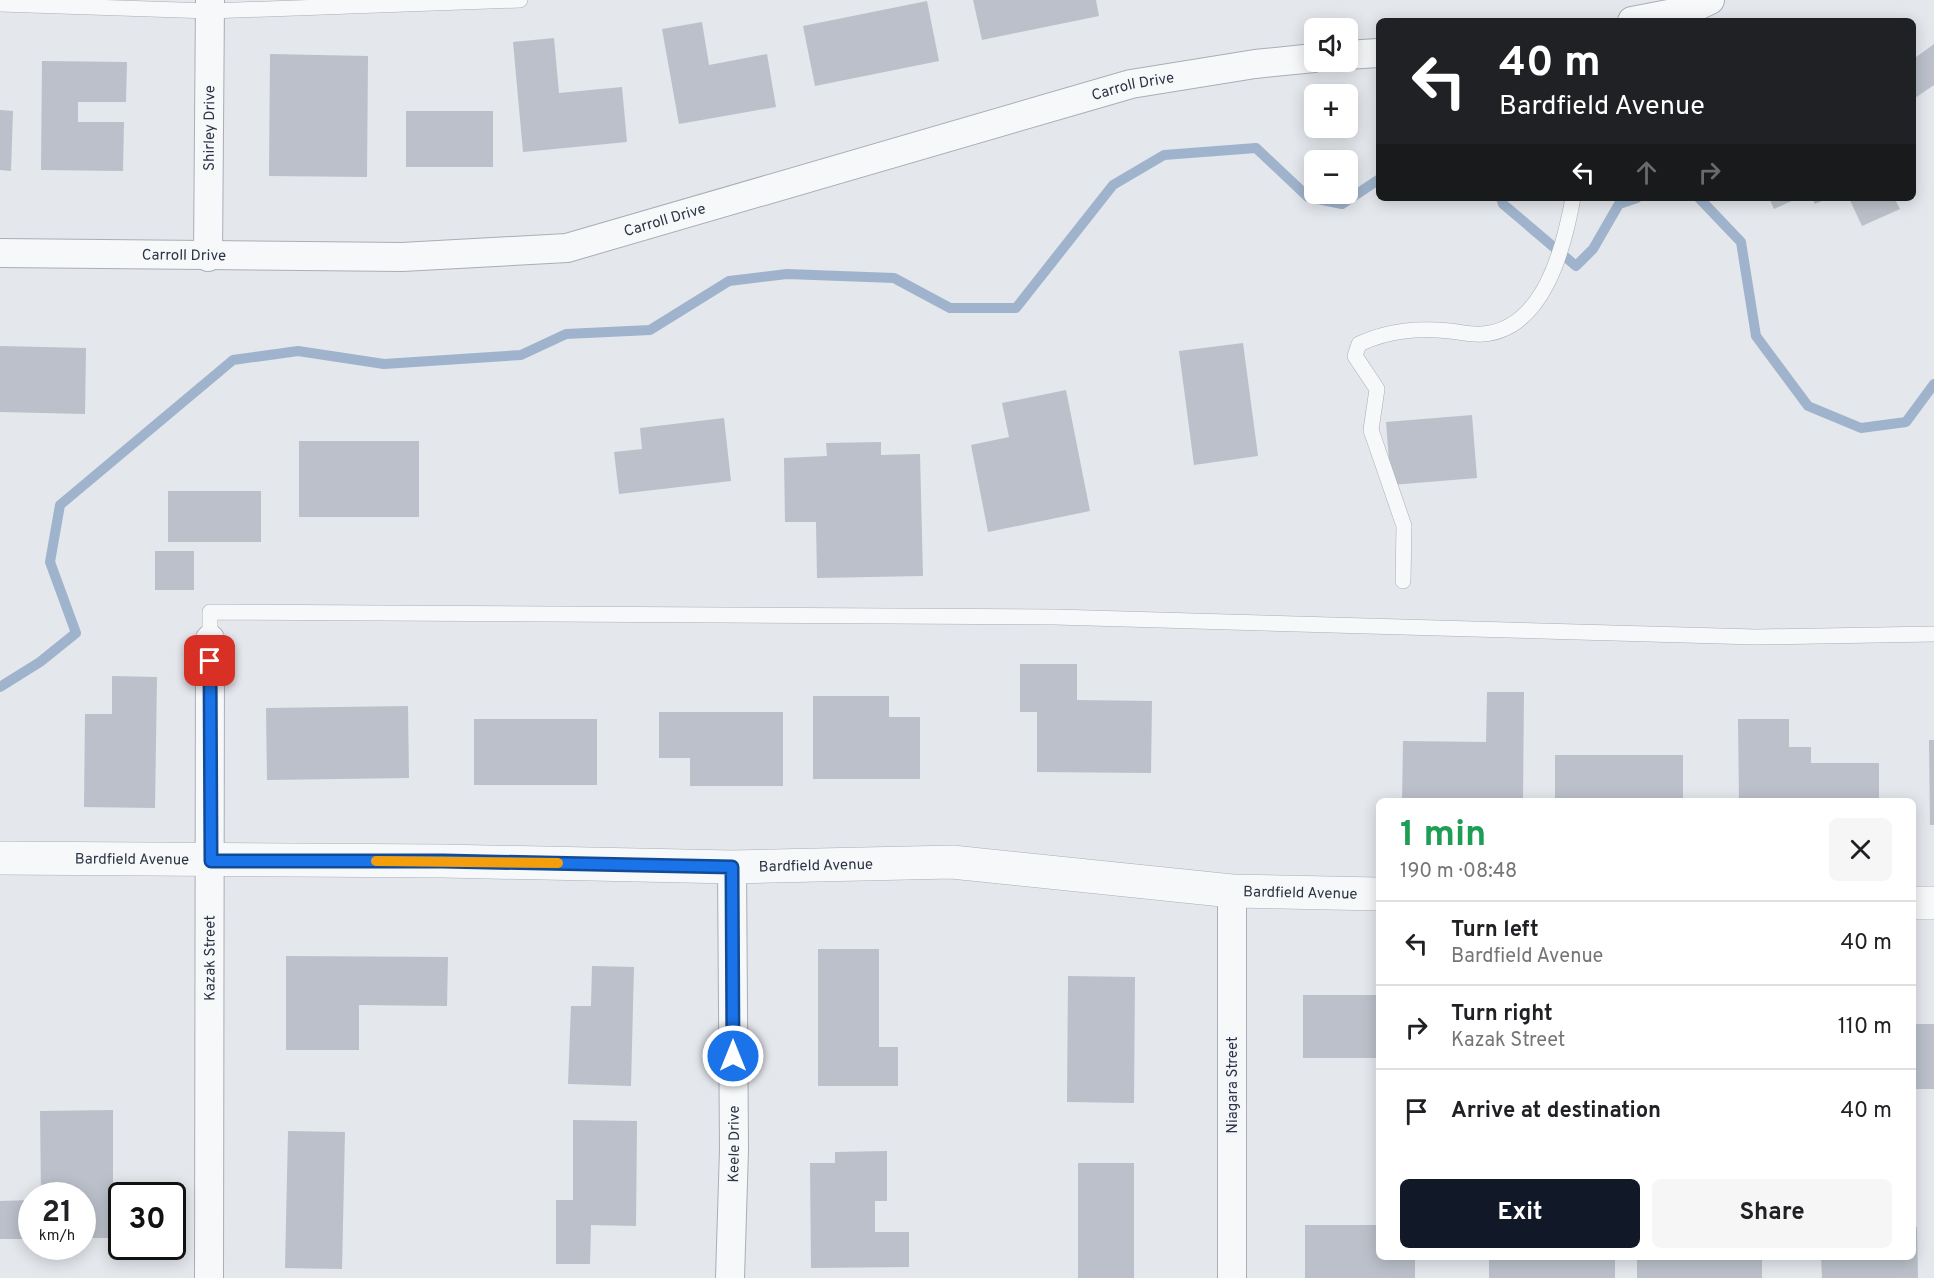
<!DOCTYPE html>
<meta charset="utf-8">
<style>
body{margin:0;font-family:Overpass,sans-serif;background:#f6f6f6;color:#202124;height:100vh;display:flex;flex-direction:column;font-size:22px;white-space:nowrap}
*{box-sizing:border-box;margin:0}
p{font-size:20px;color:#757577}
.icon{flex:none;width:33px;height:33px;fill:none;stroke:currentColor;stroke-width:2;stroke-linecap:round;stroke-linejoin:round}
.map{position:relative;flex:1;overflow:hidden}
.details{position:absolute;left:1376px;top:798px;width:540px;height:462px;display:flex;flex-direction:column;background:#fff;border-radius:9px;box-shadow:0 3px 15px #0003}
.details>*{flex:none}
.hud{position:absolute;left:1376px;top:18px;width:540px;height:183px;border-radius:9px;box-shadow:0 3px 15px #0003;background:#202124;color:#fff;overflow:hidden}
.fabs{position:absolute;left:1304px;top:18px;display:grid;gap:12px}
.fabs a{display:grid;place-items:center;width:54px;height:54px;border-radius:9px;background:#fff;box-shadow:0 3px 15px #0003;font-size:30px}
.speed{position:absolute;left:18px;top:1182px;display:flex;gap:12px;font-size:30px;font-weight:700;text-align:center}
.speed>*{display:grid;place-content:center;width:78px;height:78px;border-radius:50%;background:#fff;box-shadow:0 3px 15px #0003;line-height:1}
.speed small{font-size:15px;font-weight:400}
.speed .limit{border:3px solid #111;border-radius:9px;background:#fff;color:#111}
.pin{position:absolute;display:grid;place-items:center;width:51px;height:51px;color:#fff;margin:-26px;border-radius:12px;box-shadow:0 3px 9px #0006}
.me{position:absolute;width:66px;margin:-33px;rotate:0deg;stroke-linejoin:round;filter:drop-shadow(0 0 4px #0008)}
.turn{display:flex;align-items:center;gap:21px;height:126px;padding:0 24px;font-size:27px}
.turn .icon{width:78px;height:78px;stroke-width:2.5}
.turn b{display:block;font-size:42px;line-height:51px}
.lanes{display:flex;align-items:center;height:57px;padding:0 24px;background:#0003;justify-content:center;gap:30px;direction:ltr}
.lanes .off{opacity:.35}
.round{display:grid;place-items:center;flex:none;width:63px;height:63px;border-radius:9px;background:#f6f6f6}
.head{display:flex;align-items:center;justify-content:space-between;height:102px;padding:0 24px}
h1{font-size:36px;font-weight:700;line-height:45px;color:#1e9e55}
.primary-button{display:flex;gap:12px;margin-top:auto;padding:12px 24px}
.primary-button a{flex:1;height:69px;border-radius:9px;background:#111827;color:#fff;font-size:24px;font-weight:700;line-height:69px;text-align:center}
.primary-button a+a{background:#f6f6f6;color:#202124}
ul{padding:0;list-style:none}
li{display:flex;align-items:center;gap:18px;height:84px;padding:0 24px;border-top:2px solid #e0e0e0}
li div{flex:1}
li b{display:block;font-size:22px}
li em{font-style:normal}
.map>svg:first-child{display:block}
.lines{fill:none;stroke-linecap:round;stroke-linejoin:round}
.stream{stroke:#9fb4cc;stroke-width:10}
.building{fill:#bbc0ca}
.service-casing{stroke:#a9aeb7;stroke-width:16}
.minor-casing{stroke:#a9aeb7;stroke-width:30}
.tertiary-casing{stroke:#a9aeb7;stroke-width:34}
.service{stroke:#f7f8fa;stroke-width:15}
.minor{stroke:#f7f8fa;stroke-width:28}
.tertiary{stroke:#f7f8fa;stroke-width:33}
.route-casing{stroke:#114b97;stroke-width:15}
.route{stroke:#1a73e8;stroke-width:10}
.slow{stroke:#f59e0b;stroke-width:10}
.labels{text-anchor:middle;stroke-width:6;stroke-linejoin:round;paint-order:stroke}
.street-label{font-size:15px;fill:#2b3445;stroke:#f4f6f9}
</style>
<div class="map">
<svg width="1934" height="1278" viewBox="0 0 1934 1278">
<rect width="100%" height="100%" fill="#e4e7ec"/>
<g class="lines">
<g class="stream">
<path d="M 1501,198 L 1503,204 L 1576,266 L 1593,249 L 1619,204 L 1637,198"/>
<path d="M 1699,198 L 1741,242 L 1756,336 L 1808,406 L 1861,428 L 1906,422 L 1934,384"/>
<path d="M 0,687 L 40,662 L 76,633 L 50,562 L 60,505 L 233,360 L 298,351 L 384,364 L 521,355 L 566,334 L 650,330 L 729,281 L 787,274 L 894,278 L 950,308 L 1016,308 L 1113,185 L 1164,155 L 1256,148 L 1308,197 L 1342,204 L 1378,180"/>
</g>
</g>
<g class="building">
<path d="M 973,0 L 1096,0 L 1099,16 L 982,40 Z"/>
<path d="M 927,1 L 939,61 L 815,86 L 803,26 Z"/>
<path d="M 702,22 L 709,65 L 767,54 L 776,107 L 679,124 L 662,29 Z"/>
<path d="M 554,38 L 559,93 L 622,87 L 627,142 L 523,152 L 513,42 Z"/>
<path d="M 1934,44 L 1934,85 L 1912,100 L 1912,60 Z"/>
<path d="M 270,54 L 368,56 L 367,177 L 269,176 Z"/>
<path d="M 42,61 L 127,62 L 126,102 L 78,102 L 78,122 L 124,122 L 123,171 L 41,170 Z"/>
<path d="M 0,110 L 13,111 L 11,171 L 0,170 Z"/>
<rect x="406" y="111" width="87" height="56"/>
<path d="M 1769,198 L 1798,198 L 1774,209 Z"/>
<path d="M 1812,198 L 1829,198 L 1815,204 Z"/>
<path d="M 1849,198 L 1894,198 L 1900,209 L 1862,226 Z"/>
<path d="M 1243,343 L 1258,456 L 1194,465 L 1179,351 Z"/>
<path d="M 0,346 L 86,348 L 85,414 L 0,412 Z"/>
<path d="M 1066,390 L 1090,511 L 988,532 L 971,445 L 1009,437 L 1002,403 Z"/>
<path d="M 1472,415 L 1477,478 L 1391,485 L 1386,422 Z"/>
<path d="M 724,418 L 731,481 L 619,494 L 614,452 L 642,449 L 640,428 Z"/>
<rect x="299" y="441" width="120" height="76"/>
<path d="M 881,442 L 881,455 L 920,454 L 923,576 L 817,578 L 816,522 L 785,522 L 784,458 L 827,456 L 826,443 Z"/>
<rect x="168" y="491" width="93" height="51"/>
<rect x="155" y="551" width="39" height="39"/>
<path d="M 1020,664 L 1077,664 L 1077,700 L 1152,701 L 1151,773 L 1037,772 L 1037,712 L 1020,712 Z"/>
<path d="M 112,676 L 157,677 L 155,808 L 84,807 L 85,714 L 112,714 Z"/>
<path d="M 1487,692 L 1524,692 L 1523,801 L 1402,801 L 1403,741 L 1486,742 Z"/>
<path d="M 813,696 L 889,696 L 889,717 L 920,717 L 920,779 L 813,779 Z"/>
<path d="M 408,706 L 409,778 L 267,780 L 266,708 Z"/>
<path d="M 659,712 L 783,712 L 783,786 L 690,786 L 690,758 L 659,758 Z"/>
<rect x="474" y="719" width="123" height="66"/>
<path d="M 1738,719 L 1789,719 L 1789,747 L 1811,747 L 1811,763 L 1879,763 L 1879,801 L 1739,801 Z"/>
<path d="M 1929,740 L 1934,740 L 1934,825 L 1930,825 Z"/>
<rect x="1555" y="755" width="128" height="46"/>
<path d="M 818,949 L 879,949 L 879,1047 L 898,1047 L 898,1086 L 818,1086 Z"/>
<path d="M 286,956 L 448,957 L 447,1006 L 359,1005 L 359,1050 L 286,1050 Z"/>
<path d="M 592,966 L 634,967 L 631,1086 L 568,1084 L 571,1006 L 591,1006 Z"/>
<path d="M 1068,976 L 1135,977 L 1134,1103 L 1067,1102 Z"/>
<rect x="1303" y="995" width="75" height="63"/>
<rect x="1912" y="1024" width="22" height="65"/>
<path d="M 113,1110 L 113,1238 L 82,1238 L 82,1196 L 41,1196 L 40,1111 Z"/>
<path d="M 573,1120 L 637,1121 L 636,1226 L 591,1225 L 590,1264 L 556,1264 L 556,1200 L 573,1200 Z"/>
<path d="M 288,1131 L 345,1132 L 342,1269 L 285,1268 Z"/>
<path d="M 887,1151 L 887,1201 L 875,1201 L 875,1232 L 909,1232 L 909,1267 L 811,1268 L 810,1163 L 835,1163 L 835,1152 Z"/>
<rect x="1078" y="1163" width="56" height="115"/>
<path d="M 32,1200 L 32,1239 L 0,1239 L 0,1201 Z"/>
<path d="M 1305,1225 L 1378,1225 L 1378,1257 L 1415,1257 L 1415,1278 L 1305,1278 Z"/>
<path d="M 1912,1227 L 1917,1227 L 1918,1278 L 1822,1278 L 1821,1257 L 1912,1257 Z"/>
<rect x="1489" y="1257" width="126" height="21"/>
<rect x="1637" y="1257" width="125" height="21"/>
</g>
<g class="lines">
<g class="service-casing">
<g id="service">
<path d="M 0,4 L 210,11 L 520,0"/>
<path d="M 1403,581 L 1404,526 L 1371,430 L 1377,389 L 1355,356 L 1359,344 C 1389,330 1418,328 1450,331 C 1460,332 1471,335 1482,334 C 1544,330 1564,247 1573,198"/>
<path d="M 210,639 L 210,612 L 1055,617 L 1756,637 L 1934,634"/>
</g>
</g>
<g class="minor-casing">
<g id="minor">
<path d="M 1632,21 L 1689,10 L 1710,0"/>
<path d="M 1347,55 L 1378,53"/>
<path id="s1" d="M 0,253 L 402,257 L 567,248 L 1131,84 L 1255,64 L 1314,58"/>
<path id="s2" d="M 208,257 L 210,0"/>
<path d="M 1232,891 L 1232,1278"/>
<path id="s3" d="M 209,1278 L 210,639"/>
<path id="s4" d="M 730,1278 L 734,1150 L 732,867"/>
</g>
</g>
<g class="tertiary-casing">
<g id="tertiary">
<path id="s5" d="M 0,858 L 443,861 L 732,867 L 952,862 L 1232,891 L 1378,894"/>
<path d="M 1912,903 L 1934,903"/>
</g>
</g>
<use href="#service" class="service"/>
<use href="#minor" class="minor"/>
<use href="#tertiary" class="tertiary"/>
</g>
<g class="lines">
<g class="route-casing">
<path id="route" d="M 210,661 L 211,861 L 443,861 L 732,867 L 733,1056"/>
</g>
<use href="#route" class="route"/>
<path class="slow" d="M 376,861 L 558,863"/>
</g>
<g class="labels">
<g class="street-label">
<text dy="5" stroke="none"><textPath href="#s1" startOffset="1156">Carroll Drive</textPath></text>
<text dy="5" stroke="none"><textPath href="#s2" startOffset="129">Shirley Drive</textPath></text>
<text dy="5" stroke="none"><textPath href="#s1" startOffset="669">Carroll Drive</textPath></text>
<text dy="5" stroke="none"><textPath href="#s1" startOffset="184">Carroll Drive</textPath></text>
<text dy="5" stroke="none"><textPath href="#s5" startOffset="132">Bardfield Avenue</textPath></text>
<text dy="5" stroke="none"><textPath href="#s5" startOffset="816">Bardfield Avenue</textPath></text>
<text dy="5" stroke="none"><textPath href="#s5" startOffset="1302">Bardfield Avenue</textPath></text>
<text dy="5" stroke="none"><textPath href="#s3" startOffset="320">Kazak Street</textPath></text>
<text transform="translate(1232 1085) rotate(-90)" y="5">Niagara Street</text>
<text dy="5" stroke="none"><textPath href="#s4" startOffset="134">Keele Drive</textPath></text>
</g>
</g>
</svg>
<div class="fabs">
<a><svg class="icon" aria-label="sound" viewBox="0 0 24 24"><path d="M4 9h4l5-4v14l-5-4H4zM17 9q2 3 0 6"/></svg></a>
<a>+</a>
<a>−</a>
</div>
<div class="speed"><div>21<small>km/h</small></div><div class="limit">30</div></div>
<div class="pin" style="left:210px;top:661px;background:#d93025"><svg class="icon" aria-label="arrive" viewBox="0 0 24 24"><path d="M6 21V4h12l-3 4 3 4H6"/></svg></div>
<svg class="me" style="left:733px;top:1056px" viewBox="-20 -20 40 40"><circle r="17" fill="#1a73e8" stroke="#fff" stroke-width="3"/><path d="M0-11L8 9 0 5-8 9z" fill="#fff"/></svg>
<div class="hud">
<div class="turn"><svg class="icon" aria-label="left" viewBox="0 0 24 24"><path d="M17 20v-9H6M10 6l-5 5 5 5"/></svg><div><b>40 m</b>Bardfield Avenue</div></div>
<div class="lanes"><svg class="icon" aria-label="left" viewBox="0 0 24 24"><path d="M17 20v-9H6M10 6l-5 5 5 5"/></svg><svg class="icon off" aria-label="ahead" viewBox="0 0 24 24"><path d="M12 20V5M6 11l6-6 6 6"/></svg><svg class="icon off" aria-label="right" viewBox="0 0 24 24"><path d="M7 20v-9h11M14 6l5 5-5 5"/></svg></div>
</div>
<section class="details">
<div class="head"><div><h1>1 min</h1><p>190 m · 08:48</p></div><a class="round"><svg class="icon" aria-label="close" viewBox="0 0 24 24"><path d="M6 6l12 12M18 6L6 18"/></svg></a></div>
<ul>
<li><svg class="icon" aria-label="left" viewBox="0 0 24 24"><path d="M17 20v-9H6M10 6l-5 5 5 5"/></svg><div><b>Turn left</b><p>Bardfield Avenue</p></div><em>40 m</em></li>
<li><svg class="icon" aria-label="right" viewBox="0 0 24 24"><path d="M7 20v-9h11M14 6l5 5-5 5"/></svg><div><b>Turn right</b><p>Kazak Street</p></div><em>110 m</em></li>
<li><svg class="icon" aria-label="arrive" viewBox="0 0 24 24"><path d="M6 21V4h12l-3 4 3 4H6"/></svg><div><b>Arrive at destination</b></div><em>40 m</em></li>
</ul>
<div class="primary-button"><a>Exit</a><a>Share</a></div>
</section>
</div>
